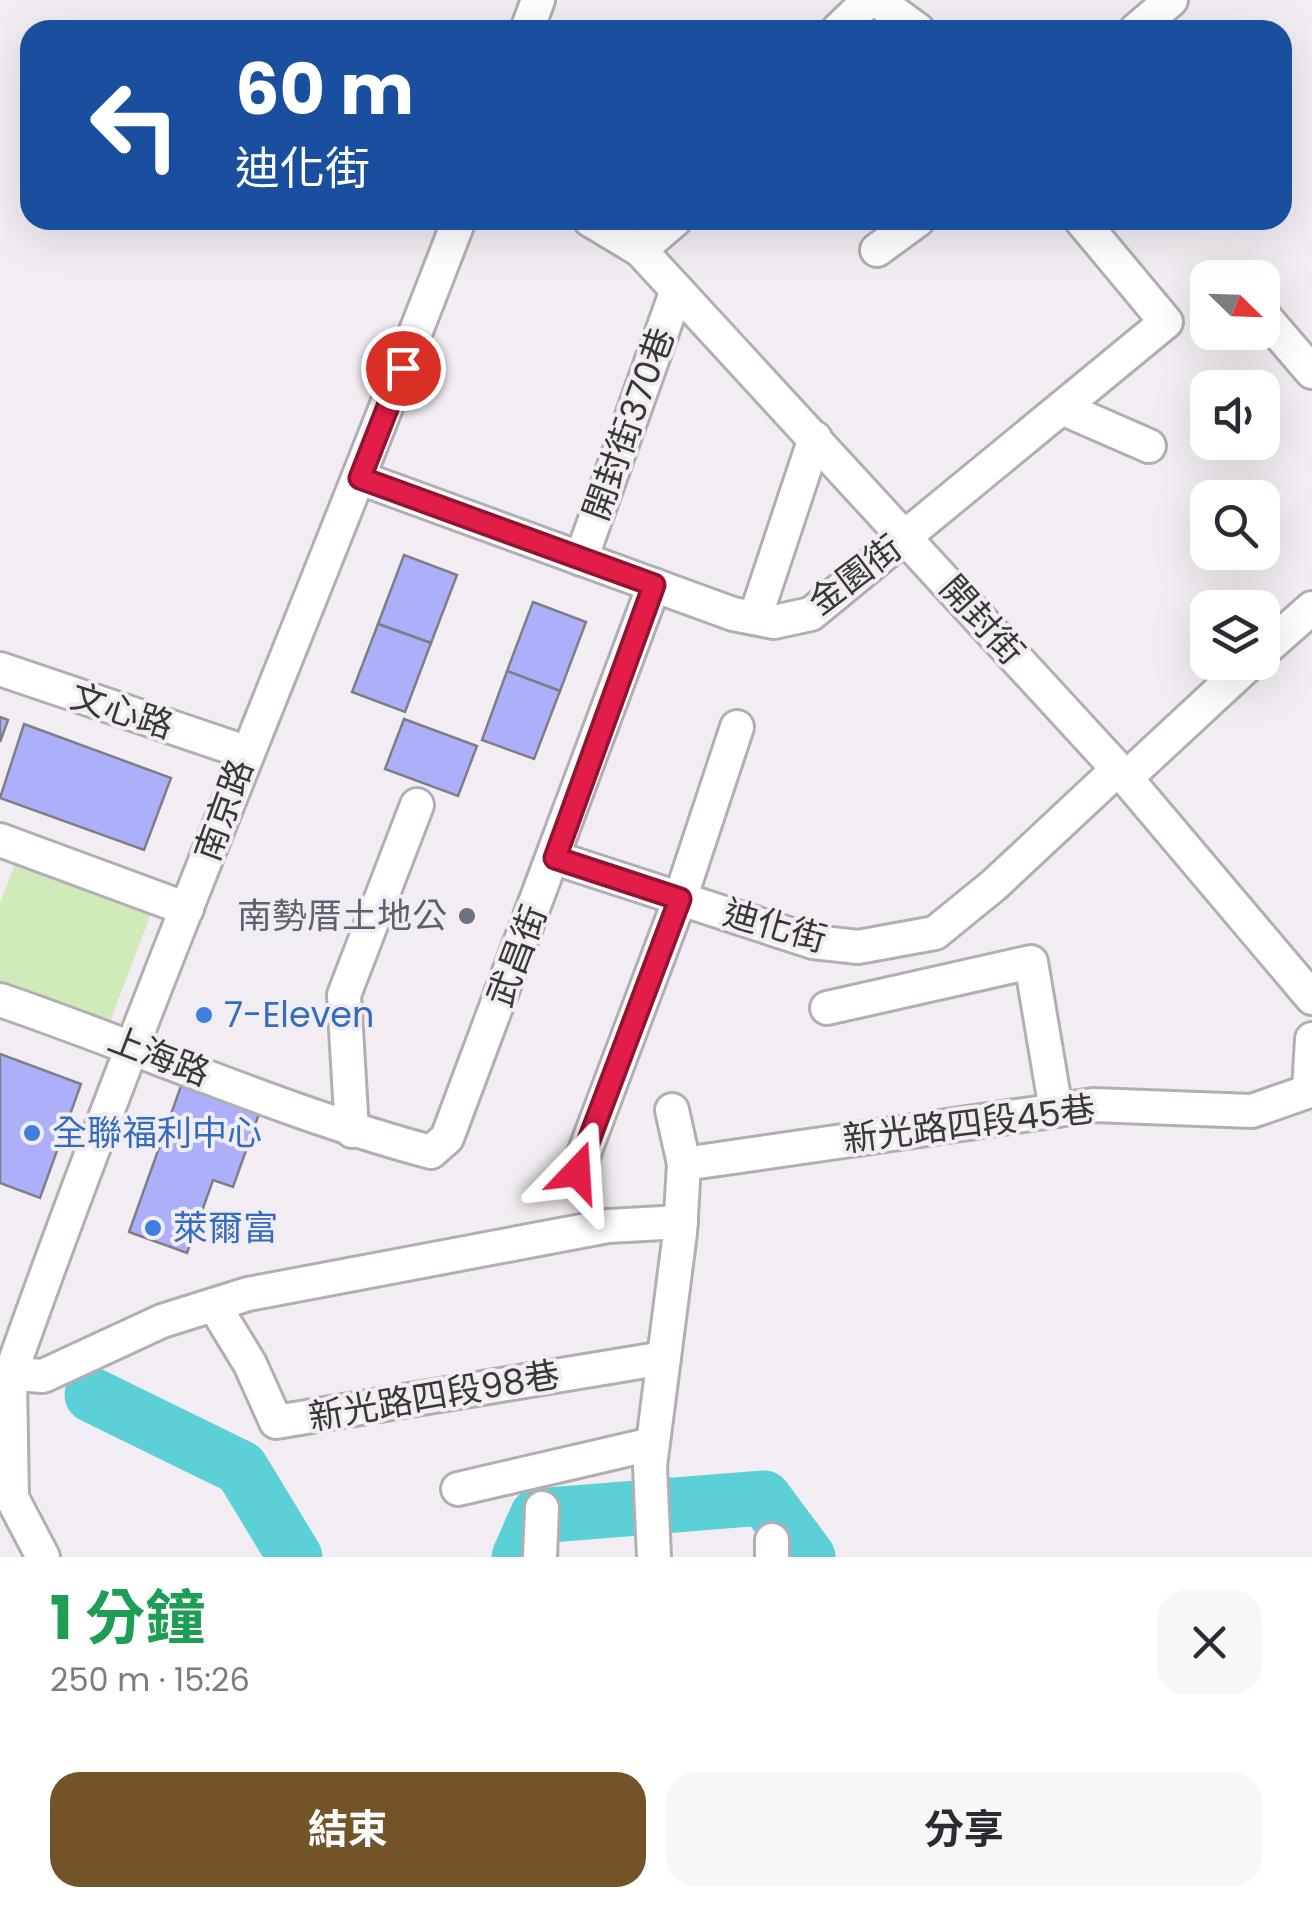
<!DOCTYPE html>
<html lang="zh-TW">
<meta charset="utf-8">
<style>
body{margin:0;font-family:Poppins,"Noto Sans TC",sans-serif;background:#f7f7f7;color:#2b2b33;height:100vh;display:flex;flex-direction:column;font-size:38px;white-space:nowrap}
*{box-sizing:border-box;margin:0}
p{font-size:32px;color:#7c7c81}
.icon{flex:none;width:55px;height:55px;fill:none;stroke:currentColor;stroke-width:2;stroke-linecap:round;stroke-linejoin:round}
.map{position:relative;height:1557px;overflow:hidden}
.side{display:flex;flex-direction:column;background:#fff;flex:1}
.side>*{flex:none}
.banner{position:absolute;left:20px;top:20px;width:1272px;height:210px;border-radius:30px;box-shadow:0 10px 40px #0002;background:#1a4fa0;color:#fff;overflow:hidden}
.needle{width:65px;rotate:113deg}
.buttons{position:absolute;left:1190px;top:260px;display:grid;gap:20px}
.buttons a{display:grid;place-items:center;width:90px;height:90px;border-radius:20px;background:#fff;box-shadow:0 10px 40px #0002;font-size:50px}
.pin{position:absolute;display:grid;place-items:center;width:85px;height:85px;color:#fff;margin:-42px;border:5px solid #fff;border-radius:50%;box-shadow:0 2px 10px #0007}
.me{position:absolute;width:110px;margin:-55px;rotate:20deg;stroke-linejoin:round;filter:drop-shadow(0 0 8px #0008)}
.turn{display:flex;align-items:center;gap:35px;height:210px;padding:0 50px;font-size:45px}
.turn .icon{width:130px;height:130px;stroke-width:2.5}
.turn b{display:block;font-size:70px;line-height:85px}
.round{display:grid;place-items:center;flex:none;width:105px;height:105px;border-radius:30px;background:#f7f7f7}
.summary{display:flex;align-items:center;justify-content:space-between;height:170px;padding:0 50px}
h1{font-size:60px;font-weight:700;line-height:75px;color:#1e9e55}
.primary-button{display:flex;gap:20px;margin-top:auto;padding:20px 50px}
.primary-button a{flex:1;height:115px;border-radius:30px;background:#735429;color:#fff;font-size:40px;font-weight:700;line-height:115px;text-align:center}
.primary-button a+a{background:#f7f7f7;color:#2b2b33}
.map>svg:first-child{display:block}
.green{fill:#d0eaba}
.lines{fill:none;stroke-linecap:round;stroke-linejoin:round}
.river{stroke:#5bd0d7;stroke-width:55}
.building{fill:#acaff9;stroke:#7e7e85;stroke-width:2.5}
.minor-casing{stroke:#b3aeb3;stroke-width:38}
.minor{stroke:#fff;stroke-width:32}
.route-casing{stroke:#92132f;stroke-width:25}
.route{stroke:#e11d48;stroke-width:18}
.worship-dot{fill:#6b7280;stroke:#f2edf2;stroke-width:4}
.shop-dot{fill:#3f7fe0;stroke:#f2edf2;stroke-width:4}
.labels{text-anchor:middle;stroke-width:8;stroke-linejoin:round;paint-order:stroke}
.street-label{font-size:35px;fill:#393739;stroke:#f2edf2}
.worship-label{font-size:35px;fill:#5b616d;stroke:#f2edf2;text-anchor:end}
.shop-label{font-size:35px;fill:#366cbe;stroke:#f2edf2;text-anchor:start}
</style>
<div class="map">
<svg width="1312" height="1557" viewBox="0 0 1312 1557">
<rect width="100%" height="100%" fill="#f2edf2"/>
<path class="green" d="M 16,861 L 152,911 L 103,1040 L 0,1002 L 0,903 Z"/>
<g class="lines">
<g class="river">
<path d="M 92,1395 L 241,1468 L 295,1557"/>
<path d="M 519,1557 L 537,1516 L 764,1498 L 808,1557"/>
</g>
</g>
<g class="building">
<path d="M 404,555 L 457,575 L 431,643 L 378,624 Z"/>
<path d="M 533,602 L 586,622 L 560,691 L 507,671 Z"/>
<path d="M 378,624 L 431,643 L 405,712 L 352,692 Z"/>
<path d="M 507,671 L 560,691 L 534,759 L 482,740 Z"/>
<path d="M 0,717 L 8,720 L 0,742 Z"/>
<path d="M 404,719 L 477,746 L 458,796 L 385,769 Z"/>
<path d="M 24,724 L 171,778 L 144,850 L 0,798 Z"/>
<path d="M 0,1054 L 81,1084 L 40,1198 L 0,1183 Z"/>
<path d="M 181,1086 L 259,1114 L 233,1187 L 213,1180 L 187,1253 L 129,1232 Z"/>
</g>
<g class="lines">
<g class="minor-casing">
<g id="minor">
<path d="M 877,0 L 918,30"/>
<path d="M 527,30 L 538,0"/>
<path d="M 838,30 L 869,0"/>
<path d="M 1136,30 L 1171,0"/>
<path d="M 590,220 L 640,250 L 1126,778 L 1312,998"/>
<path d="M 640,250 L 675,220"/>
<path d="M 877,250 L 918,220"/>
<path d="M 1262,314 L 1312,372"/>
<path d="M 1062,408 L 1149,446"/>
<path d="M 360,478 L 733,614 L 774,622 L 811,614 L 1166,322 L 1081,220"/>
<path d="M 581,559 L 677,290"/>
<path d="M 755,618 L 815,438"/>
<path d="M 1262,652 L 1312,608"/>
<path d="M 0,669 L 245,752"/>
<path d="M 1126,778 L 1251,662"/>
<path d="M 0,840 L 187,909"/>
<path d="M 555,858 L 813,942 L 858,947 L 935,933 L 994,885 L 1118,769"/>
<path d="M 0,1000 C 144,1049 284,1113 431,1152 L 447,1138 L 654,585"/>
<path d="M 827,1008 L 1031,962 L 1056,1110"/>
<path d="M 1309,1090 L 1312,1039"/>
<path d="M 352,1131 L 344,995 L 417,805"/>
<path d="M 684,1164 L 1093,1105 L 1252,1111 L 1312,1090"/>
<path d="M 577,1172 L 680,899 L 737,727"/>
<path d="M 214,1305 L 250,1364 L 276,1422 L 664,1358"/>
<path d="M 0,1373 L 43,1376 L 162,1321 L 248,1294 L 608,1226 L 681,1222"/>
<path d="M 10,1381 L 12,1498 L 43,1557"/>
<path d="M 0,1404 C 140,1004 308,615 459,220"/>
<path d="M 458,1489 L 652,1444"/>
<path d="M 540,1557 L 542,1508"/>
<path d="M 654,1557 L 650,1466 L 680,1233 L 684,1164 L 672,1110"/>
<path d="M 772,1557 L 772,1540"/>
</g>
</g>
<use href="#minor" class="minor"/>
</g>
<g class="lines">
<g class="route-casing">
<path id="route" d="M 403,368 L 360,478 L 654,585 L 555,858 L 680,899 L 577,1172"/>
</g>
<use href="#route" class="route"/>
</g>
<circle class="worship-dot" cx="467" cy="916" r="10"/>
<g class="shop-dot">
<circle cx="204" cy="1015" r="10"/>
<circle cx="32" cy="1133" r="10"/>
<circle cx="153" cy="1228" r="10"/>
</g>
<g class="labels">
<g class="street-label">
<text transform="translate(629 424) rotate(-70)" y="12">開封街370巷</text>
<text transform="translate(855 575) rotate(-37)" y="12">金園街</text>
<text transform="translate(982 620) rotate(48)" y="12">開封街</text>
<text transform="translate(122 711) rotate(18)" y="12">文心路</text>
<text transform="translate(224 810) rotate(-70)" y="12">南京路</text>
<text transform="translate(775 926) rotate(16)" y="12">迪化街</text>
<text transform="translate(517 956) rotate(-69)" y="12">武昌街</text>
<text transform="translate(159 1056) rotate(21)" y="12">上海路</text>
<text transform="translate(969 1124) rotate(-7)" y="12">新光路四段45巷</text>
<text transform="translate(434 1396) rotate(-10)" y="12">新光路四段98巷</text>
</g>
<g class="worship-label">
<text x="447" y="928">南勢厝土地公</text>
</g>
<g class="shop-label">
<text x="224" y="1027">7-Eleven</text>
<text x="52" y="1145">全聯福利中心</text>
<text x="173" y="1240">萊爾富</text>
</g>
</g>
</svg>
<div class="buttons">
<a><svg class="needle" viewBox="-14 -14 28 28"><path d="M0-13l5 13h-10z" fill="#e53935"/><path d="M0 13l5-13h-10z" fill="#7c7c81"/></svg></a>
<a><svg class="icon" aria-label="sound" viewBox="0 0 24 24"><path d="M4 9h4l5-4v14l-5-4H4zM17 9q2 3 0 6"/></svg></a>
<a><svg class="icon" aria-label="search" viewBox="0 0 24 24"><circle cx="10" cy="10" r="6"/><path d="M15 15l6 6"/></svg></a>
<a><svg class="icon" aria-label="layers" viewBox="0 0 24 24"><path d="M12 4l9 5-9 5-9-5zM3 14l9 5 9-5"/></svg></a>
</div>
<div class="pin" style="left:403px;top:368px;background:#d93025"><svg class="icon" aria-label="arrive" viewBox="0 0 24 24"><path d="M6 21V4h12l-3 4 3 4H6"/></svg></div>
<svg class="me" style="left:577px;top:1172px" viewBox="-20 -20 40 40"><path d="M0-17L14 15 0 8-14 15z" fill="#e11d48" stroke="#fff" stroke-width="4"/></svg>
<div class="banner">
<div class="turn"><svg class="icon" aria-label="left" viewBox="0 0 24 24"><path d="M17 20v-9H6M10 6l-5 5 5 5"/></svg><div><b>60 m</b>迪化街</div></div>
</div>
</div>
<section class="side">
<div class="summary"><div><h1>1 分鐘</h1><p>250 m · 15:26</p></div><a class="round"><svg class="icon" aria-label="close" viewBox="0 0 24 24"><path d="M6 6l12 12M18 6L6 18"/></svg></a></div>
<div class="primary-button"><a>結束</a><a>分享</a></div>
</section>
